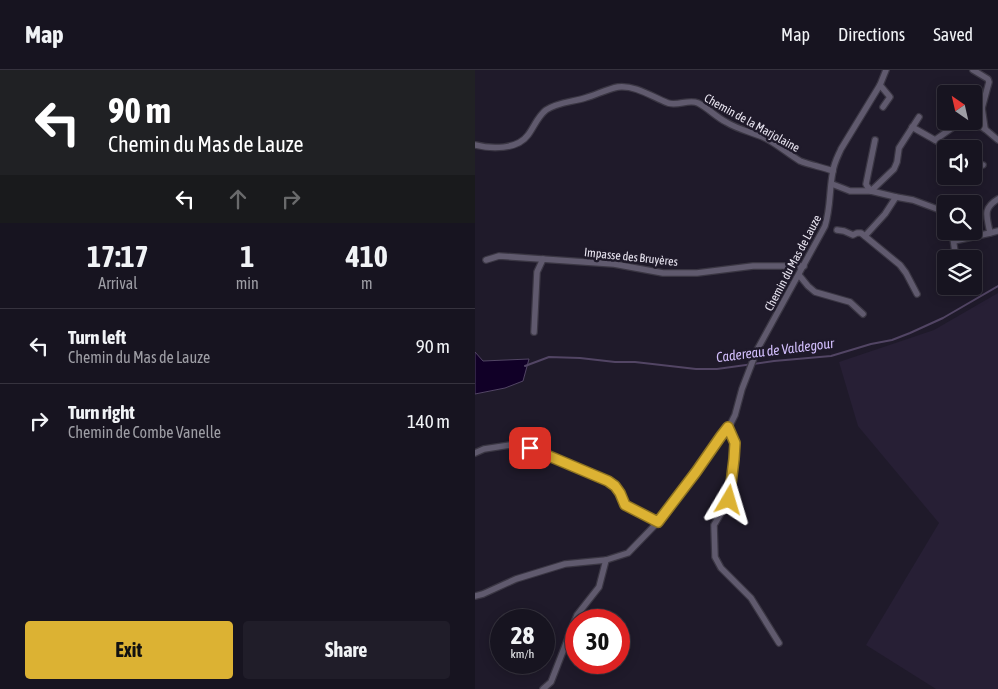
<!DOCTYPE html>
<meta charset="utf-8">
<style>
body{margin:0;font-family:"Asap Condensed",sans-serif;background:#201d29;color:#f1f3f6;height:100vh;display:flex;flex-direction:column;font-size:19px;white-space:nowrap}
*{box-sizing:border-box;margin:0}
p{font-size:16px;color:#9e9ea5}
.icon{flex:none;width:28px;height:28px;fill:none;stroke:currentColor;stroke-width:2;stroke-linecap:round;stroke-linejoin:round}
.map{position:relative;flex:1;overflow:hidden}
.drawer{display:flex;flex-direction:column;background:#171420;width:475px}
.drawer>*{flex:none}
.guide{background:#202124;color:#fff;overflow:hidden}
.needle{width:32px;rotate:326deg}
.controls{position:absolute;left:462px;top:15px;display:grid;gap:10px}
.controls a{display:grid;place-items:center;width:45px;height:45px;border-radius:5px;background:#171420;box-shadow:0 2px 12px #0003,0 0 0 1px #36333e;font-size:25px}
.speed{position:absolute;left:15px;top:539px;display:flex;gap:10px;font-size:25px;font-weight:700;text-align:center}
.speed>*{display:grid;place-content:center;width:65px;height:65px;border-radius:50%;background:#171420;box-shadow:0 2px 12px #0003,0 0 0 1px #36333e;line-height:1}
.speed small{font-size:12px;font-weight:400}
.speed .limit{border:8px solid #d22;background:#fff;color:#111}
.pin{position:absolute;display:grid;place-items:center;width:42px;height:42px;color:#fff;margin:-21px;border-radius:10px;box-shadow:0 2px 8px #0006}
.me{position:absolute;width:55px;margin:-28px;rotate:7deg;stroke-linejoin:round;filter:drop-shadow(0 0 4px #0008)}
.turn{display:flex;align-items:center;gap:18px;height:105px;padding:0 25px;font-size:22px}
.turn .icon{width:65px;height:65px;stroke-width:2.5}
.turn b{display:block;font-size:35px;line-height:42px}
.lanes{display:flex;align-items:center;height:48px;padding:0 25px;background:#0003;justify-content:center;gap:25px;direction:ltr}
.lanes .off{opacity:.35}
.eta{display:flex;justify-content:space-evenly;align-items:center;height:85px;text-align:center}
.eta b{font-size:30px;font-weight:700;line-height:35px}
.primary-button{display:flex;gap:10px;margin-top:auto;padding:10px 25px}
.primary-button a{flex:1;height:58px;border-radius:5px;background:#dcb233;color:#111;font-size:20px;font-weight:700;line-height:58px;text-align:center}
.primary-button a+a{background:#201d29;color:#f1f3f6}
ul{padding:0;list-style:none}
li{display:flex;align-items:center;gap:15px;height:75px;padding:0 25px;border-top:1px solid #36333e}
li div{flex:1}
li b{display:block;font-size:19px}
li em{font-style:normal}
header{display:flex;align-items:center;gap:30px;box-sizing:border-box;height:70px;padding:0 25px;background:#171420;border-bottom:1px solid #36333e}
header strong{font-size:24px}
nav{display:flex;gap:28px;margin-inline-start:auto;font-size:18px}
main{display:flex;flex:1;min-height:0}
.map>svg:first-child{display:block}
.built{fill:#271f35}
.water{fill:#110027;stroke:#524564}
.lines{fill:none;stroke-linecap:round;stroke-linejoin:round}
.stream{stroke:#524564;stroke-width:2}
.street-casing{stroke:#3a3643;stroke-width:8}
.street{stroke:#605a6e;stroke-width:5.5}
.route-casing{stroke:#8f7421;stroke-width:12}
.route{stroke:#dcb233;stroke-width:9}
.labels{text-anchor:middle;stroke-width:5;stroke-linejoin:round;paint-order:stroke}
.street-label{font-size:12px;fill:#e9e5f1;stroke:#1f1a2a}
.water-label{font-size:14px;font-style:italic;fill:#d1bdfb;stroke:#1f1a2a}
</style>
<header>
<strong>Map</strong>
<nav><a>Map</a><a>Directions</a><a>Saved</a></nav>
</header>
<main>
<section class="drawer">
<div class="guide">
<div class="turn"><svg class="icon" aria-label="left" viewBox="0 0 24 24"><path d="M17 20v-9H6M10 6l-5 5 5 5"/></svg><div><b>90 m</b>Chemin du Mas de Lauze</div></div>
<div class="lanes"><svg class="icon" aria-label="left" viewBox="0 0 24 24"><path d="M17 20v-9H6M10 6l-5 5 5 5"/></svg><svg class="icon off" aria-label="ahead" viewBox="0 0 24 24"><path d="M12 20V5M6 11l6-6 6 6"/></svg><svg class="icon off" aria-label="right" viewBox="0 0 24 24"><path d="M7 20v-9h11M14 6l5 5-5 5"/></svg></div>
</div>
<div class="eta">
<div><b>17:17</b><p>Arrival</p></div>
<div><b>1</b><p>min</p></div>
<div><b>410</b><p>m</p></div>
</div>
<ul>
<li><svg class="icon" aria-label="left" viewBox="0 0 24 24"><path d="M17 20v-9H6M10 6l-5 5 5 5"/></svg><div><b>Turn left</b><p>Chemin du Mas de Lauze</p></div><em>90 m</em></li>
<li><svg class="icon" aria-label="right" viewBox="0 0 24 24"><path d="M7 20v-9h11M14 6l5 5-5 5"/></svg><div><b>Turn right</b><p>Chemin de Combe Vanelle</p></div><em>140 m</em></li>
</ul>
<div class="primary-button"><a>Exit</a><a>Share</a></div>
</section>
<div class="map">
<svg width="523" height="619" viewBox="0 0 523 619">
<rect width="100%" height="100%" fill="#1f1a2a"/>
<path class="built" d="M 523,223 L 523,619 L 461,619 L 391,575 L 464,453 L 383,356 L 364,292 L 459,260 Z"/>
<path class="water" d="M 0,282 L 8,291 L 54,289 L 48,311 L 30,318 L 0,324 Z"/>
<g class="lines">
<path class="stream" d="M 50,296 L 74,287 L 105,288 L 140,292 L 160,292 L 221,299 L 242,299 L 299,291 L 356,286 L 396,274 L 417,270 L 435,263 L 468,248 L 523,216"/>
<g class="street-casing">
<g id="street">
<path d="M 498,0 L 513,9 L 514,12 L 507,38 L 510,59"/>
<path d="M 405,15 L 415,27 L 408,37"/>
<path d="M 499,44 L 507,38"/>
<path d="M 497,51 L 510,59 L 523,70"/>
<path d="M 437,57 L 460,70 L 487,51"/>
<path d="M 400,70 L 391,114 L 392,116 L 396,121 L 419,99 L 422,92 L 424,78 L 444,47"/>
<path d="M 460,70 L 475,79"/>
<path d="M 0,75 C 16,79 42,80 53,65 C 59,57 63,46 71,40 C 83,32 97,32 110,28 C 121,25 132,19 143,17 C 161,15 177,27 193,33 C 203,36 214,29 223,33 C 233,38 241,47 251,52 C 264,60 277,62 290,68 C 302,74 313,84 325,91 C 335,95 347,97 358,101"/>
<path d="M 499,92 L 508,95"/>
<path d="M 465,110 L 471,99"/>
<path d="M 357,114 L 375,121 L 396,121 L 421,127 L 438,130 L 465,140 L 471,145"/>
<path d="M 362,160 L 369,161 L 378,165 L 382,163 L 386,163 L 425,195 L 431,203 L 442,224"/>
<path d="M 477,161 L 481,189"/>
<path d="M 515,163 L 523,161"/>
<path d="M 390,166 L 410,144 L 421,127"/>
<path d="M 479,171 L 515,163 C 512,146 507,139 523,129"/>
<path d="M 11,190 L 24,186 L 139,194 L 188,203 L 222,203 L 278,196 L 329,196"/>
<path d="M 324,205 L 333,216 L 340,222 L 375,232 L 388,244"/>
<path d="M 59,262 L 62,202 L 68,189"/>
<path d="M 253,357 L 259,373 L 259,389 L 254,430 L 239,455 L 240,487 L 246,498 L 276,528 L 304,573"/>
<path d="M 0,383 L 9,379 L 41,374 L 55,378 L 133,411 L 140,416 L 150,435 L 183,452"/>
<path d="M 0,526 L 8,524 L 41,509 L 90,494 L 131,490 L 153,483 L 183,452 L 221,402 L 246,366 L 255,355 L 260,345 L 267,319 L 282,280 L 350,156 C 356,137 354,119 358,101 C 359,93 363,86 366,79 L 405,15 L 411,0"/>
<path d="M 68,619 L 76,612 L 102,545 L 124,517 L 131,490"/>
</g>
</g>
<use href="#street" class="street"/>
</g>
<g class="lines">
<g class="route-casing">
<path id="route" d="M 55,378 L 133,411 L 140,416 L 145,423 L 150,435 L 183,452 L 221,402 L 246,366 L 253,357 L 260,373 L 259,389 L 254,430"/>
</g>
<use href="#route" class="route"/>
</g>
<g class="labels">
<g class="street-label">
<text transform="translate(277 53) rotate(29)" y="4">Chemin de la Marjolaine</text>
<text transform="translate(156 187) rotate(6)" y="4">Impasse des Bruyères</text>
<text transform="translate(318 193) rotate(-62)" y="4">Chemin du Mas de Lauze</text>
</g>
<g class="water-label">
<text transform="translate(300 280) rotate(-7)" y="5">Cadereau de Valdegour</text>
</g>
</g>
</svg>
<div class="controls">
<a><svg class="needle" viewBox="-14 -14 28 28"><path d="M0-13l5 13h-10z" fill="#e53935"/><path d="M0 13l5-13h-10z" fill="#9e9ea5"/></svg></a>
<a><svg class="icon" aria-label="sound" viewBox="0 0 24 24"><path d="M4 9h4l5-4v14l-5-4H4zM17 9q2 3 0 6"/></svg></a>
<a><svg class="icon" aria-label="search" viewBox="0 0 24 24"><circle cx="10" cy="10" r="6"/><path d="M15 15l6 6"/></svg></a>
<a><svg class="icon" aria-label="layers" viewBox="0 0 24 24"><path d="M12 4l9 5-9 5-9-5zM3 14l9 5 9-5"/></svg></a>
</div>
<div class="speed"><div>28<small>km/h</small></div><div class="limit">30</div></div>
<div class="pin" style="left:55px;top:378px;background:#d93025"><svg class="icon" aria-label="arrive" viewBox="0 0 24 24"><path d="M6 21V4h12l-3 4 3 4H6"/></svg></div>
<svg class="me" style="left:254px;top:430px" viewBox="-20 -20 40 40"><path d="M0-17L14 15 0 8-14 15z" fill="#dcb233" stroke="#fff" stroke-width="4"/></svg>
</div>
</main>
